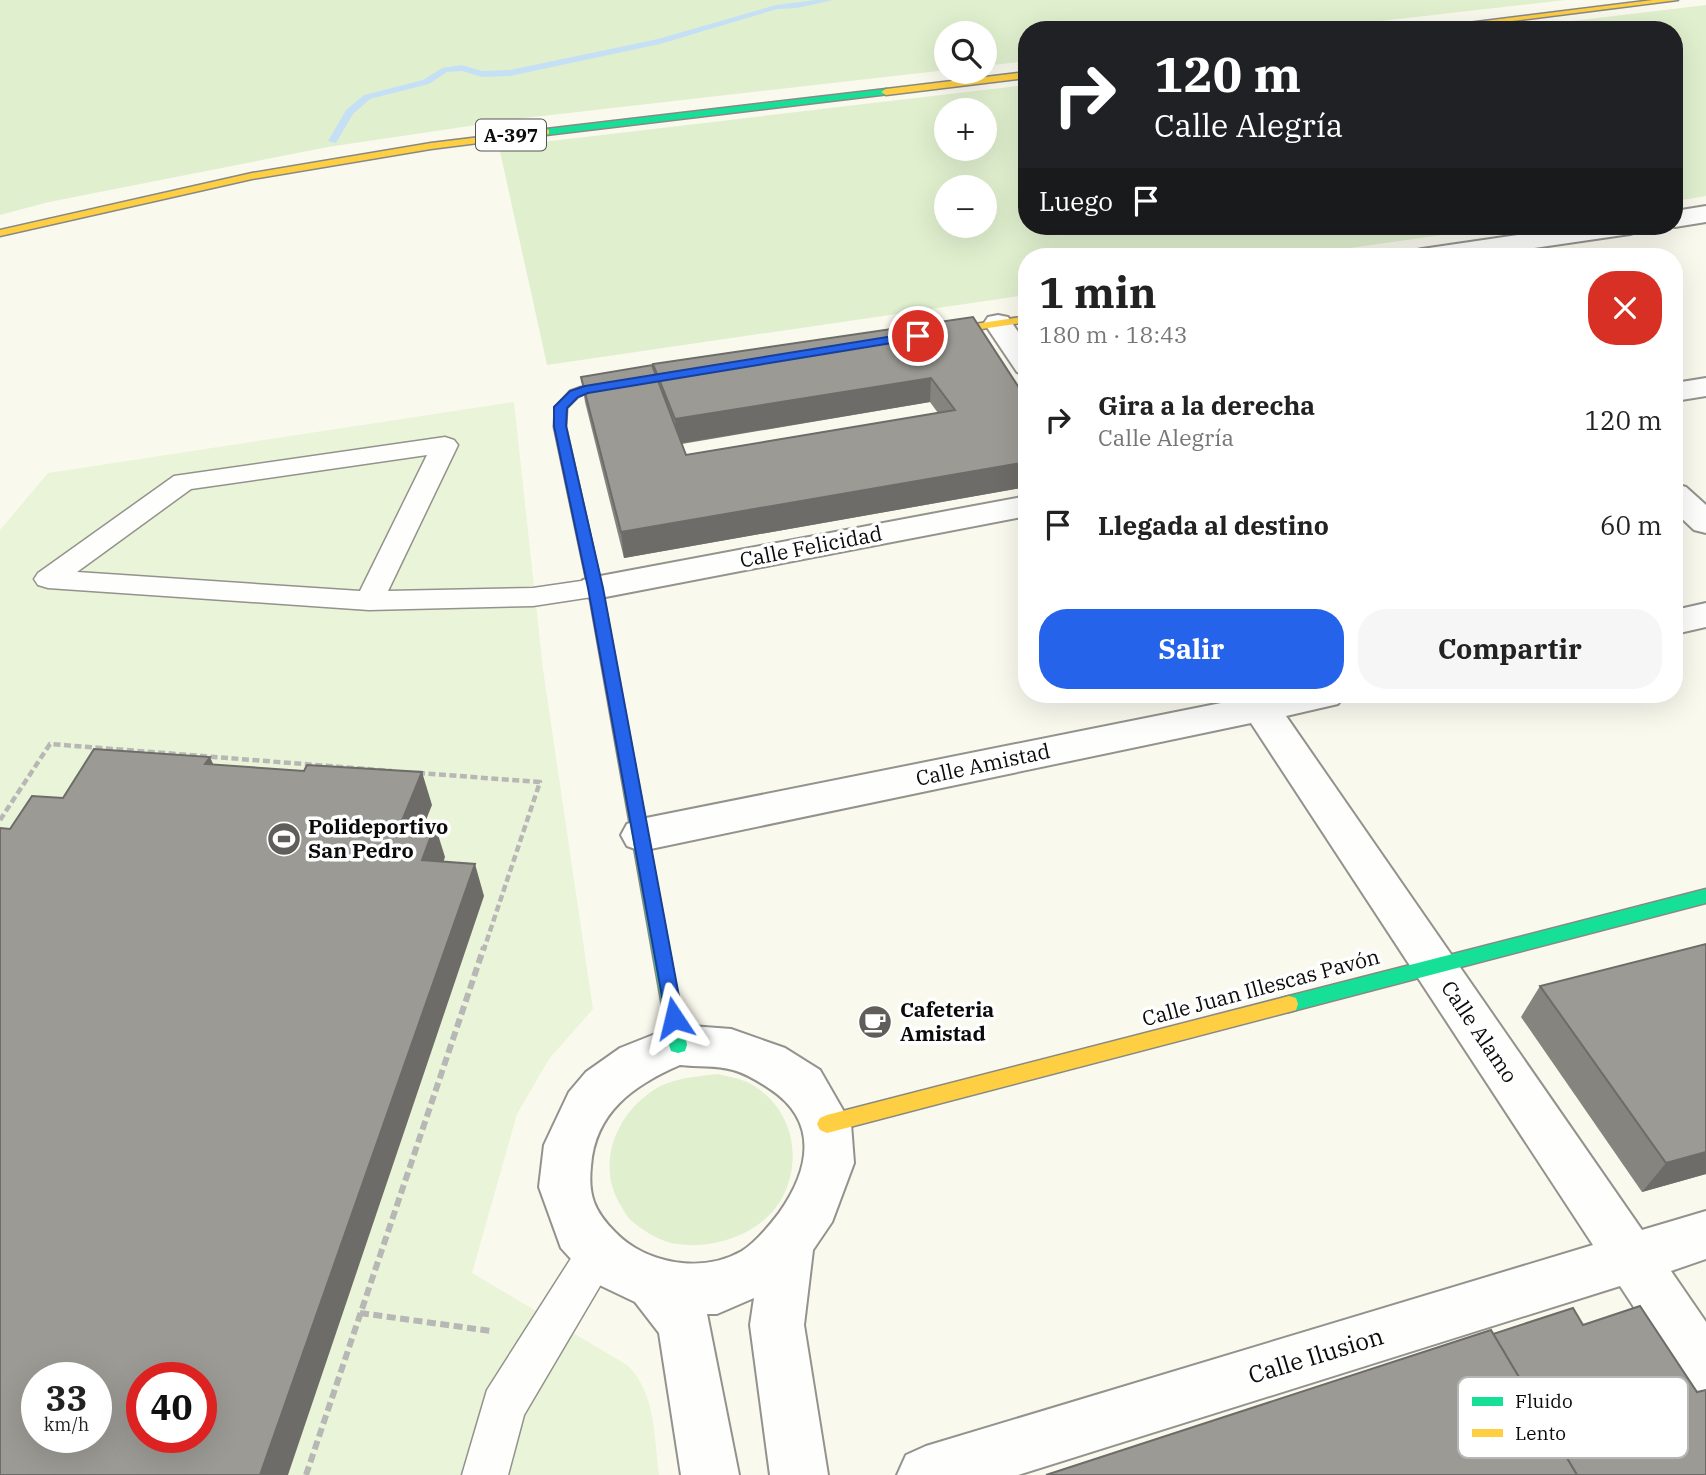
<!DOCTYPE html>
<html lang="es">
<meta charset="utf-8">
<style>
body{margin:0;font-family:"IBM Plex Serif",serif;background:#f6f6f6;color:#222;height:100vh;display:flex;flex-direction:column;font-size:26px;white-space:nowrap}
*{box-sizing:border-box;margin:0}
p{font-size:23px;color:#767676}
.icon{flex:none;width:38px;height:38px;fill:none;stroke:currentColor;stroke-width:2;stroke-linecap:round;stroke-linejoin:round}
.map{position:relative;flex:1;overflow:hidden}
.details{position:absolute;left:1018px;top:248px;width:665px;height:455px;display:flex;flex-direction:column;background:#fff;border-radius:28px;box-shadow:0 7px 28px #0002}
.details>*{flex:none}
.hud{position:absolute;left:1018px;top:21px;width:665px;height:214px;border-radius:28px;box-shadow:0 7px 28px #0002;background:#202124;color:#fff;overflow:hidden}
.buttons{position:absolute;left:934px;top:21px;display:grid;gap:14px}
.buttons a{display:grid;place-items:center;width:63px;height:63px;border-radius:50%;background:#fff;box-shadow:0 7px 28px #0002;font-size:35px}
.speed{position:absolute;left:21px;top:1362px;display:flex;gap:14px;font-size:35px;font-weight:700;text-align:center}
.speed>*{display:grid;place-content:center;width:91px;height:91px;border-radius:50%;background:#fff;box-shadow:0 7px 28px #0002;line-height:1}
.speed small{font-size:18px;font-weight:400}
.speed .limit{border:10px solid #d22;background:#fff;color:#111}
.pin{position:absolute;display:grid;place-items:center;width:60px;height:60px;color:#fff;margin:-30px;border:4px solid #fff;border-radius:50%;box-shadow:0 2px 7px #0007}
.me{position:absolute;width:77px;margin:-38px;rotate:350deg;stroke-linejoin:round;filter:drop-shadow(0 0 5px #0008)}
.turn{display:flex;align-items:center;gap:24px;height:147px;padding:0 21px;font-size:32px}
.turn .icon{width:91px;height:91px;stroke-width:2.5}
.turn b{display:block;font-size:49px;line-height:60px}
.then{display:flex;align-items:center;height:66px;padding:0 21px;background:#0003;gap:14px;font-size:26px}
.round{display:grid;place-items:center;flex:none;width:74px;height:74px;border-radius:28px;background:#f6f6f6}
.head{display:flex;align-items:center;justify-content:space-between;height:119px;padding:0 21px}
h1{font-size:42px;font-weight:700;line-height:52px}
.action{display:flex;gap:14px;margin-top:auto;padding:14px 21px}
.action a{flex:1;height:80px;border-radius:28px;background:#2563eb;color:#fff;font-size:28px;font-weight:700;line-height:80px;text-align:center}
.action a+a{background:#f6f6f6;color:#222}
ul{padding:0;list-style:none}
li{display:flex;align-items:center;gap:21px;height:105px;padding:0 21px}
li div{flex:1}
li b{display:block;font-size:26px}
li em{font-style:normal}
.map>svg:first-child{display:block}
.green{fill:#e0f0ce;fill-rule:evenodd}
.pitch{fill:#eaf4d8;fill-rule:evenodd}
.lines{fill:none;stroke-linecap:round;stroke-linejoin:round}
.stream{fill:#c5e0f4;fill-rule:evenodd}
.lane-casing{stroke:#93928d;stroke-width:3}
.street-casing{stroke:#93928d;stroke-width:4}
.fast-casing{stroke:#898984;stroke-width:3}
.slow-casing{stroke:#898984;stroke-width:3}
.path-far1{stroke:#b7b7b5;stroke-width:4.5;stroke-dasharray:7 3.5;stroke-linecap:butt}
.path{stroke:#b7b7b5;stroke-width:6;stroke-dasharray:9 4.5;stroke-linecap:butt}
.lane{fill:#fefefc;fill-rule:evenodd}
.street{fill:#fefefc;fill-rule:evenodd}
.fast{fill:#16e098;fill-rule:evenodd}
.slow{fill:#ffcf43;fill-rule:evenodd}
.wall{fill:#86847f;fill-rule:evenodd}
.shaded-wall{fill:#6d6c68}
.building{fill:#9c9a94;stroke:#6d6c68;stroke-width:2;fill-rule:evenodd}
.route{fill:#2563eb;stroke:#184099;stroke-width:2}
.labels{text-anchor:middle;stroke-width:7;stroke-linejoin:round;paint-order:stroke}
.shield{fill:#fff;stroke:#545454;stroke-width:2}
.shield-label{font-size:19px;font-weight:bold;fill:#0b0b0b}
.street-label{font-size:21px;fill:#0b0b0b;stroke:#fff}
.poi-label{font-size:21px;font-weight:bold;fill:#0b0b0b;stroke:#fff;text-anchor:start}
.near-street-label{font-size:24px;fill:#0b0b0b;stroke:#fff}
.key{fill:#fff;stroke:#b6b6b6;stroke-width:2}
.key-label{font-size:19px;fill:#0b0b0b}
</style>
<div class="map">
<svg width="1706" height="1475" viewBox="0 0 1706 1475">
<rect width="100%" height="100%" fill="#faf9ee"/>
<g class="green">
<path d="M 0,0 L 1566,0 L 1301,30 L 1027,30 L 1027,61 L 985,66 L 985,33 L 947,33 L 947,70 L 516,119 L 328,147 L 49,202 L 0,215 Z"/>
<path d="M 1706,5 L 1706,196 L 1675,201 L 1675,30 L 1497,30 Z"/>
<path d="M 1027,85 L 1027,226 L 1504,226 L 1288,257 L 1027,257 L 1027,295 L 547,365 L 499,147 ZM 947,110 L 985,110 L 985,149 L 947,149 ZM 947,187 L 985,187 L 985,226 L 947,226 Z"/>
<path d="M 718,1074 C 728,1077 740,1078 749,1083 C 789,1104 803,1151 785,1192 C 768,1232 716,1250 677,1244 C 661,1242 647,1233 634,1223 C 628,1219 625,1212 621,1206 C 597,1168 613,1120 648,1094 C 668,1078 693,1077 718,1074 Z"/>
</g>
<path class="pitch" d="M 514,402 L 543,669 L 593,1009 L 549,1059 L 517,1114 L 472,1273 L 627,1365 C 656,1392 654,1438 659,1475 L 0,1475 L 0,530 L 48,473 ZM 37,1377 L 96,1377 L 96,1437 L 37,1437 ZM 142,1377 L 201,1377 L 201,1437 L 142,1437 Z"/>
<g class="lines">
<path class="stream" d="M 816,0 L 833,0 L 797,8 L 777,9 L 660,44 L 510,76 L 482,77 L 462,71 L 447,72 L 429,84 L 370,99 L 353,114 L 336,143 L 328,141 L 346,110 L 364,95 L 423,80 L 442,68 L 462,65 L 482,71 L 510,70 L 658,39 L 776,5 Z"/>
<g class="lane-casing">
<g id="lane">
<path d="M 445,437 L 454,440 L 458,445 L 388,591 L 533,588 L 595,579 L 605,581 L 609,588 L 605,595 L 533,606 L 369,610 L 48,588 L 38,585 L 34,579 L 38,573 L 174,476 ZM 427,455 L 360,591 L 77,572 L 191,489 Z"/>
<path d="M 599,1232 L 614,1238 L 620,1252 L 524,1415 L 508,1475 L 462,1475 L 487,1390 L 584,1238 Z"/>
</g>
</g>
<g class="street-casing">
<g id="street">
<path d="M 1706,206 L 1706,222 L 1675,227 L 1672,226 L 1675,226 L 1675,211 Z"/>
<path d="M 1580,226 L 1643,226 L 1639,231 L 1630,234 L 1473,257 L 1409,257 L 1413,251 L 1422,249 Z"/>
<path d="M 998,315 L 1008,317 L 1027,345 L 1027,375 L 1017,372 L 984,323 L 988,317 Z"/>
<path d="M 1706,378 L 1706,396 L 1675,401 L 1675,383 Z"/>
<path d="M 1675,484 L 1686,487 L 1706,505 L 1706,533 L 1694,530 L 1675,512 Z"/>
<path d="M 1027,496 L 1027,516 L 595,599 L 583,596 L 578,588 L 583,580 L 595,577 Z"/>
<path d="M 1706,603 L 1706,627 L 1675,634 L 1675,610 Z"/>
<path d="M 1233,695 L 1344,695 L 1338,704 L 1286,716 L 1642,1230 L 1706,1211 L 1706,1259 L 1671,1271 L 1706,1322 L 1706,1396 L 1687,1388 L 1620,1286 L 1018,1475 L 897,1475 L 906,1455 L 926,1446 L 1593,1245 L 1251,723 L 641,851 L 627,846 L 621,835 L 627,824 L 641,819 L 1236,700 Z"/>
<path d="M 678,1025 L 731,1029 L 785,1048 L 820,1070 L 851,1124 L 854,1163 L 832,1222 L 813,1250 L 804,1325 L 828,1475 L 770,1475 L 750,1325 L 754,1298 L 717,1314 L 707,1314 L 739,1475 L 681,1475 L 659,1333 L 635,1302 L 591,1281 L 561,1248 L 539,1187 L 544,1145 L 569,1092 L 586,1072 L 620,1048 ZM 680,1065 C 697,1067 717,1065 733,1070 C 747,1074 758,1081 770,1089 C 820,1122 809,1171 779,1213 C 769,1226 756,1242 742,1251 C 702,1274 646,1264 615,1232 C 594,1211 588,1195 591,1166 C 595,1112 634,1085 680,1065 Z"/>
</g>
</g>
<g class="fast-casing">
<g id="fast">
<path d="M 886,89 L 889,90 L 889,94 L 546,135 L 541,132 L 546,129 Z"/>
<path d="M 634,378 L 638,379 L 638,385 L 587,393 L 578,397 L 567,408 L 566,427 L 602,588 L 687,1045 L 685,1051 L 678,1053 L 671,1051 L 669,1045 L 588,588 L 554,427 L 555,407 L 570,391 L 581,387 Z"/>
<path d="M 1706,889 L 1706,903 L 1289,1012 L 1282,1010 L 1280,1004 L 1282,998 L 1289,996 Z"/>
</g>
</g>
<g class="slow-casing">
<g id="slow">
<path d="M 1653,0 L 1678,0 L 1440,30 L 1412,30 Z"/>
<path d="M 1027,72 L 1027,78 L 886,95 L 881,92 L 886,89 Z"/>
<path d="M 546,129 L 549,130 L 549,134 L 431,149 L 252,179 L 0,236 L 0,230 L 252,173 L 431,143 Z"/>
<path d="M 1027,316 L 1027,322 L 929,337 L 923,334 L 929,331 Z"/>
<path d="M 1289,996 L 1296,998 L 1298,1004 L 1296,1010 L 1289,1012 L 827,1133 L 820,1130 L 817,1124 L 820,1118 L 827,1115 Z"/>
</g>
</g>
<g class="path-far1">
<path d="M 418,773 L 540,782 L 484,949"/>
<path d="M 0,820 L 50,744 L 392,771"/>
</g>
<g class="path">
<path d="M 360,1313 L 491,1331"/>
<path d="M 306,1475 L 484,947"/>
</g>
<use href="#lane" class="lane"/>
<use href="#street" class="street"/>
<use href="#fast" class="fast"/>
<use href="#slow" class="slow"/>
</g>
<g class="wall">
<path d="M 973,317 L 1027,400 L 1027,487 L 624,558 L 585,402 L 581,377 L 654,370 L 653,364 ZM 930,402 L 938,413 L 686,455 L 682,444 Z"/>
<path d="M 1706,944 L 1706,1174 L 1642,1192 L 1521,1017 L 1540,986 Z"/>
</g>
<g class="shaded-wall">
<path d="M 931,378 L 930,402 L 677,444 L 675,419 Z"/>
<path d="M 1027,462 L 1027,487 L 624,558 L 621,532 Z"/>
<path d="M 210,757 L 225,790 L 205,764 Z"/>
<path d="M 422,772 L 432,805 L 412,855 L 401,823 Z"/>
<path d="M 435,825 L 445,857 L 433,892 L 422,860 Z"/>
<path d="M 475,864 L 484,896 L 288,1475 L 260,1475 Z"/>
<path d="M 1706,1152 L 1706,1174 L 1642,1192 L 1666,1163 Z"/>
</g>
<g class="building">
<path d="M 1404,255 L 1407,257 L 1387,257 Z"/>
<path d="M 973,317 L 1027,400 L 1027,462 L 621,532 L 581,377 L 652,365 L 686,455 L 955,410 L 931,378 L 675,419 L 653,364 Z"/>
<path d="M 94,749 L 210,757 L 205,764 L 304,771 L 307,765 L 422,772 L 401,823 L 435,825 L 422,860 L 475,864 L 260,1475 L 0,1475 L 0,828 L 10,829 L 32,796 L 63,798 ZM 37,1377 L 96,1377 L 96,1437 L 37,1437 ZM 142,1377 L 201,1377 L 201,1437 L 142,1437 Z"/>
<path d="M 1706,944 L 1706,1152 L 1666,1163 L 1540,986 Z"/>
<path d="M 1640,1306 L 1697,1392 L 1706,1390 L 1706,1475 L 1577,1475 L 1493,1334 L 1573,1308 L 1583,1325 Z"/>
<path d="M 1491,1330 L 1577,1475 L 1046,1475 Z"/>
</g>
<path class="route" d="M 918,332 L 924,336 L 922,338 L 588,393 L 578,397 L 567,408 L 566,426 L 603,588 L 683,1018 L 680,1024 L 674,1026 L 667,1024 L 588,588 L 554,426 L 554,407 L 570,391 L 585,386 Z"/>
<defs>
<g id="stadium-disc" transform="scale(1.75)"><circle r="9.5" fill="#5f5e5a" stroke="#fff"/><path d="M0-5a6.5 5 0 1 0 0 10a6.5 5 0 1 0 0-10ZM-3.5-1.8h7v3.6h-7Z" fill="#fff"/></g>
<g id="cafe-disc" transform="scale(1.75)"><circle r="9.5" fill="#5f5e5a" stroke="#fff"/><path d="M-5.5-4.5H6V0H3Q3 3.5 0 3.5H-2.5Q-5.5 3.5-5.5 0ZM3-3.2v2h1.7v-2ZM-6 4.5H4V6H-6Z" fill="#fff"/></g>
</defs>
<g fill-rule="evenodd">
<use href="#stadium-disc" x="284" y="839"/>
<use href="#cafe-disc" x="875" y="1022"/>
</g>
<g class="labels">
<rect class="shield" x="476" y="119.5" width="70" height="31" rx="5"/>
<g class="shield-label">
<text x="511" y="142">A-397</text>
</g>
<g class="street-label">
<text transform="translate(811 547) rotate(-11)" y="7">Calle Felicidad</text>
<text transform="translate(983 765) rotate(-12)" y="7">Calle Amistad</text>
<text transform="translate(1261 988) rotate(-15)" y="7">Calle Juan Illescas Pavón</text>
<text transform="translate(1479 1032) rotate(56)" y="7">Calle Alamo</text>
</g>
<g class="poi-label">
<text x="308" y="834">Polideportivo<tspan x="308" dy="24">San Pedro</tspan></text>
<text x="900" y="1017">Cafeteria<tspan x="900" dy="24">Amistad</tspan></text>
</g>
<g class="near-street-label">
<text transform="translate(1316 1356) rotate(-17)" y="8">Calle Ilusion</text>
</g>
</g>
<rect x="1458" y="1377" width="230" height="81" rx="10" class="key"/>
<rect x="1472" y="1397" width="31" height="9" fill="#16e098"/>
<rect x="1472" y="1429" width="31" height="8" fill="#ffcf43"/>
<g class="key-label">
<text x="1515" y="1408">Fluido</text>
<text x="1515" y="1440">Lento</text>
</g>
</svg>
<div class="buttons">
<a><svg class="icon" aria-label="search" viewBox="0 0 24 24"><circle cx="10" cy="10" r="6"/><path d="M15 15l6 6"/></svg></a>
<a>+</a>
<a>−</a>
</div>
<div class="speed"><div>33<small>km/h</small></div><div class="limit">40</div></div>
<div class="pin" style="left:918px;top:336px;background:#d93025"><svg class="icon" aria-label="arrive" viewBox="0 0 24 24"><path d="M6 21V4h12l-3 4 3 4H6"/></svg></div>
<svg class="me" style="left:674px;top:1018px" viewBox="-20 -20 40 40"><path d="M0-17L14 15 0 8-14 15z" fill="#2563eb" stroke="#fff" stroke-width="4"/></svg>
<div class="hud">
<div class="turn"><svg class="icon" aria-label="right" viewBox="0 0 24 24"><path d="M7 20v-9h11M14 6l5 5-5 5"/></svg><div><b>120 m</b>Calle Alegría</div></div>
<div class="then">Luego<svg class="icon" aria-label="arrive" viewBox="0 0 24 24"><path d="M6 21V4h12l-3 4 3 4H6"/></svg></div>
</div>
<section class="details">
<div class="head"><div><h1>1 min</h1><p>180 m · 18:43</p></div><a class="round" style="background:#d93025;color:#fff"><svg class="icon" aria-label="close" viewBox="0 0 24 24"><path d="M6 6l12 12M18 6L6 18"/></svg></a></div>
<ul>
<li><svg class="icon" aria-label="right" viewBox="0 0 24 24"><path d="M7 20v-9h11M14 6l5 5-5 5"/></svg><div><b>Gira a la derecha</b><p>Calle Alegría</p></div><em>120 m</em></li>
<li><svg class="icon" aria-label="arrive" viewBox="0 0 24 24"><path d="M6 21V4h12l-3 4 3 4H6"/></svg><div><b>Llegada al destino</b></div><em>60 m</em></li>
</ul>
<div class="action"><a>Salir</a><a>Compartir</a></div>
</section>
</div>
